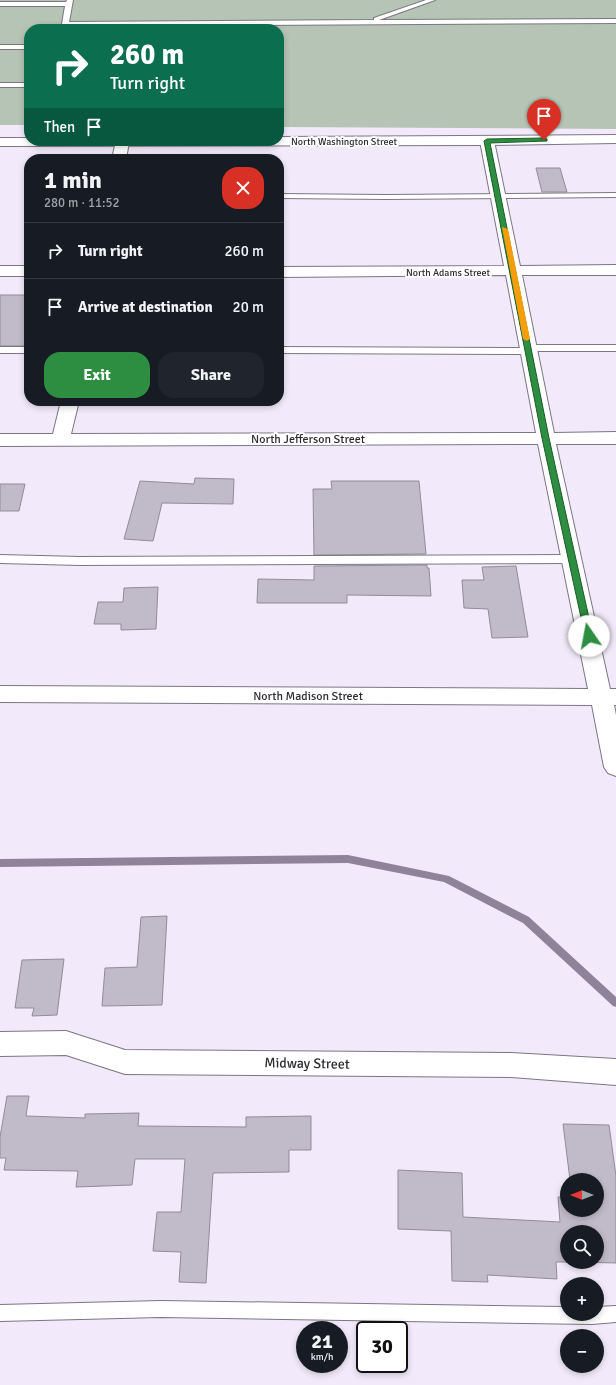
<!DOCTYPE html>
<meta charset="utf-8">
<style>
body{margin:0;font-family:Signika,sans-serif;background:#20242c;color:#f1f3f6;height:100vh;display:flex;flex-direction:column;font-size:15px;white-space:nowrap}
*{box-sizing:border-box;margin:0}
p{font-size:13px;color:#9ea1a6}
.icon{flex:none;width:22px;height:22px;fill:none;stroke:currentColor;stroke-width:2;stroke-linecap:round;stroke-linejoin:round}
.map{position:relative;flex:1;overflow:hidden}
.panel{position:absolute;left:24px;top:154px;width:260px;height:252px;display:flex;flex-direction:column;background:#171b24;border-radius:16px;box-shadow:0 2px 6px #0003}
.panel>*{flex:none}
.guide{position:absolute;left:24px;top:24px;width:260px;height:122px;border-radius:16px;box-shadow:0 2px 6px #0003;background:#0b6e4f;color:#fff;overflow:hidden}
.needle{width:26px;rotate:270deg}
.fabs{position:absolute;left:560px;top:1173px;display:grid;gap:8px}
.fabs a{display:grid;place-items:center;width:44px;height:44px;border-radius:50%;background:#171b24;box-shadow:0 2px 6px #0003;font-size:20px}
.speed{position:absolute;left:296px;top:1321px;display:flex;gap:8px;font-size:20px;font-weight:700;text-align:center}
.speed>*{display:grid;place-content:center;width:52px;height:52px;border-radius:50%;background:#171b24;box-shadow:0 2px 6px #0003;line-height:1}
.speed small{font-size:10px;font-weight:400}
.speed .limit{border:2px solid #111;border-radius:6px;background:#fff;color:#111}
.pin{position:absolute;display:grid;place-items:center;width:34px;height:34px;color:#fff;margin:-41px -17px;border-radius:50% 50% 50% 0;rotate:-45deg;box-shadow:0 0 4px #0007}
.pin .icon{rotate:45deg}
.me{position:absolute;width:44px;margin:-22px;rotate:348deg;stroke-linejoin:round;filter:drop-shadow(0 0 3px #0008)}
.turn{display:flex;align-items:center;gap:14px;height:84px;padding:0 20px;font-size:18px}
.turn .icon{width:52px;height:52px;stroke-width:2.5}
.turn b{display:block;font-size:28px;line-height:34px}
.then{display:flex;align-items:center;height:38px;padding:0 20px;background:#0003;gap:8px;font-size:15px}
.round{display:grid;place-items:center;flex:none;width:42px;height:42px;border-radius:16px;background:#20242c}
.summary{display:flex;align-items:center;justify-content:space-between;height:68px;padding:0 20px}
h1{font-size:24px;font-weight:700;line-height:30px}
.cta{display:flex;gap:8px;margin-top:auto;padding:8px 20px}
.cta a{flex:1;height:46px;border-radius:16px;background:#2d8d41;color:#fff;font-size:16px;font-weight:700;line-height:46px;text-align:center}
.cta a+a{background:#20242c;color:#f1f3f6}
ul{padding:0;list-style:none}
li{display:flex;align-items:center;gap:12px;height:56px;padding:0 20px;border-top:1px solid #363941}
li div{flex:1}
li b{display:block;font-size:15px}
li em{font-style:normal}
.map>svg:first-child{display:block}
.green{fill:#b5c4b5}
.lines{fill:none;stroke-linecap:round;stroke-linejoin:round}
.stream{fill:#8e8399;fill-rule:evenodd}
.building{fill:#c1bac9;stroke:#928b99}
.lane-casing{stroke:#7c7583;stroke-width:2}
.street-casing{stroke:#7c7583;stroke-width:2}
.secondary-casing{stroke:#7c7583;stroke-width:2}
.lane{fill:#fff;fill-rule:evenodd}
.street{fill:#fff;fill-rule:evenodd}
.secondary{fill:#fff;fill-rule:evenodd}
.route{fill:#2d8d41;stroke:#1d5c2a}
.slow{fill:#f59e0b}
.labels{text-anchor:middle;stroke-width:4;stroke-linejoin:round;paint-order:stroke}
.far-street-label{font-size:10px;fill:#2e2b31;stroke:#fff}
.street-label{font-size:12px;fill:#2e2b31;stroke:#fff}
.near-street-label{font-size:14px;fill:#2e2b31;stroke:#fff}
</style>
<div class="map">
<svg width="616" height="1385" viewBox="0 0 616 1385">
<rect width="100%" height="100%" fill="#f2eafa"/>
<path class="green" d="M 0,0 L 616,0 L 616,129 L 279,127 L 279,29 L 29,29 L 29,125 L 0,125 Z"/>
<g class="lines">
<path class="stream" d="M 348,855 L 449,876 L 529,917 L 616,997 L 616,1007 L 613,1006 L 523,923 L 444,882 L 348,863 L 0,867 L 0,859 Z"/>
</g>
<g class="building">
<path d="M 536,168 L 560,168 L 567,192 L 542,192 Z"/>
<rect x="0" y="295" width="29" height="51"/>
<path d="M 195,478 L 234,479 L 233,504 L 162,503 L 153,541 L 124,539 L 140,481 L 194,484 Z"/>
<path d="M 331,481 L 419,481 L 426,554 L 314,555 L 313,489 L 332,489 Z"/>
<path d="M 0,484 L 25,484 L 19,511 L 0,511 Z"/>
<path d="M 427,565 L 427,568 L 429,568 L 431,596 L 347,595 L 347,603 L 257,603 L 258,579 L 314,580 L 314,566 Z"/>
<path d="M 516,566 L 528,637 L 492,638 L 488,609 L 464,608 L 462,580 L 484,580 L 482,567 Z"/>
<path d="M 158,587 L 156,629 L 121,630 L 121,624 L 94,624 L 98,602 L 123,602 L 124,588 Z"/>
<path d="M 167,916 L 162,1005 L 102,1006 L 105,968 L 137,967 L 141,917 Z"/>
<path d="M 64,959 L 57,1015 L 32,1016 L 34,1008 L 15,1008 L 22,960 Z"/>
<path d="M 7,1096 L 29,1096 L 26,1116 L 85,1118 L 85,1114 L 139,1113 L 138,1126 L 246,1127 L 246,1117 L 311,1116 L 311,1150 L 289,1150 L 289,1172 L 213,1173 L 206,1283 L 179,1282 L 181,1252 L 153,1251 L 157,1212 L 181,1212 L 185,1159 L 135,1159 L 132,1185 L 76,1187 L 78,1171 L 4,1170 L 6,1158 L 0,1158 L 0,1137 Z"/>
<path d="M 563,1124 L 609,1125 L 616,1176 L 616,1263 L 572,1262 L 597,1262 L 597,1232 L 567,1232 L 567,1262 L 556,1262 L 557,1279 L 487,1275 L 488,1282 L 452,1281 L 451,1231 L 398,1229 L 398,1170 L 462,1173 L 463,1217 L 560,1222 L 558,1197 L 567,1197 L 567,1210 L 597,1210 L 597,1180 L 570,1180 Z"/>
</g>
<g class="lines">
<g class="lane-casing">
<g id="lane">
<path d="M 67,0 L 73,0 L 69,22 L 374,20 L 374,18 L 426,0 L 435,0 L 379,20 L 616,19 L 616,23 L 65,26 L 62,24 L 65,6 L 0,6 L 0,2 L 66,2 Z"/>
<rect x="0" y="45" width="29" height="4"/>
<rect x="0" y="83" width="29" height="4"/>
<path d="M 616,193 L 616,197 L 386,199 L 279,198 L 279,194 L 386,195 Z"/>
<path d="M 528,345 L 616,345 L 616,351 L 533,351 L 529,354 L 279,353 L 279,347 L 523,348 Z"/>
<rect x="0" y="347" width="29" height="6"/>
<path d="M 0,555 L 80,557 L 573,555 L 577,556 L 578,559 L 577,562 L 573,563 L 80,565 L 0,563 Z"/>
<path d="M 161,1301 L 567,1307 L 567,1314 L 597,1314 L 597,1307 L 616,1306 L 616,1322 L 592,1324 L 161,1317 L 0,1321 L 0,1305 Z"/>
</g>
</g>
<g class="street-casing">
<g id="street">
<path d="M 487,137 L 492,138 L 494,141 L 520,266 L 616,265 L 616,275 L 522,275 L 554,433 L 616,432 L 616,444 L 556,444 L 610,689 L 616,689 L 616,705 L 614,705 L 616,715 L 616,776 L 608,773 L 604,767 L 592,705 L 0,702 L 0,686 L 588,689 L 538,444 L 0,446 L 0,434 L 53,434 L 61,401 L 79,401 L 71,434 L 536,433 L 506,275 L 279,277 L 279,267 L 504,266 L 480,141 L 482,138 Z"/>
<path d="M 116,141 L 129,142 L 126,159 L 112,159 Z"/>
<rect x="0" y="266" width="29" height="10"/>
<path d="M 66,1031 L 125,1050 L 511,1053 L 616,1059 L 616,1085 L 511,1077 L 125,1074 L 66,1055 L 0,1056 L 0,1032 Z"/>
</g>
</g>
<g class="secondary-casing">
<path id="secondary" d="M 616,135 L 616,143 L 487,145 L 0,146 L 0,138 L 29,138 L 29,141 L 279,141 L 279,137 Z"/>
</g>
<use href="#lane" class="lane"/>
<use href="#street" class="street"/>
<use href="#secondary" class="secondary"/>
</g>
<path class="route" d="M 544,138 L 547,139 L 547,141 L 490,143 L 549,438 L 593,636 L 589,639 L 585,636 L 542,438 L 484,141 L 487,139 Z"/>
<path class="slow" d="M 502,227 L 508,229 L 530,339 L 527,341 L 523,339 Z"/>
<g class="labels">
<g class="far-street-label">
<text x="344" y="145">North Washington Street</text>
<text x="448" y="276">North Adams Street</text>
</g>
<g class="street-label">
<text x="308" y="443">North Jefferson Street</text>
<text x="308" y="700">North Madison Street</text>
</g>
<g class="near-street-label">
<text transform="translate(307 1063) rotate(1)" y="5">Midway Street</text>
</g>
</g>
</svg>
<div class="fabs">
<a><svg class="needle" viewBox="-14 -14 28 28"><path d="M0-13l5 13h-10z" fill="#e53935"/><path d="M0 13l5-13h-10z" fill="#9ea1a6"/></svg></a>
<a><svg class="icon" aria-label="search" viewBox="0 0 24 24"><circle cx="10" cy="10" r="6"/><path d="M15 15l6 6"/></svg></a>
<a>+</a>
<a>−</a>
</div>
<div class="speed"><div>21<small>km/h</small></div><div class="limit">30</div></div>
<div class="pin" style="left:544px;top:140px;background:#d93025"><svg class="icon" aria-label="arrive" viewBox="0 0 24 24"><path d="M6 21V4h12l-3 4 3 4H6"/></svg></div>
<svg class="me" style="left:589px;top:636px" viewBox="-20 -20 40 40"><circle r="19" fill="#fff"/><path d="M0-13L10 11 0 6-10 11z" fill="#2d8d41"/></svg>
<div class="guide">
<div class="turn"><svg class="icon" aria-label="right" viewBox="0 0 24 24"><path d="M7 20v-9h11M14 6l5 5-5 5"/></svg><div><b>260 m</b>Turn right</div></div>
<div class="then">Then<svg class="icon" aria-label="arrive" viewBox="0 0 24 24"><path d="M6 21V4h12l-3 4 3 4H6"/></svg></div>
</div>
<section class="panel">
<div class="summary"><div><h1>1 min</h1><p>280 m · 11:52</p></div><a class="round" style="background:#d93025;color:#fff"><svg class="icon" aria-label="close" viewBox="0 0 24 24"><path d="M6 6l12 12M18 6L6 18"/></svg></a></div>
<ul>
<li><svg class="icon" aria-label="right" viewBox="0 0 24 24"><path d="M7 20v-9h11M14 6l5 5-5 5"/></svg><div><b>Turn right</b></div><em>260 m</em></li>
<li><svg class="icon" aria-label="arrive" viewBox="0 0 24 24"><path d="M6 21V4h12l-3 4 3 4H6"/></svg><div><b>Arrive at destination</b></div><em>20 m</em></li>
</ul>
<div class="cta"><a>Exit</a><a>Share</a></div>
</section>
</div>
